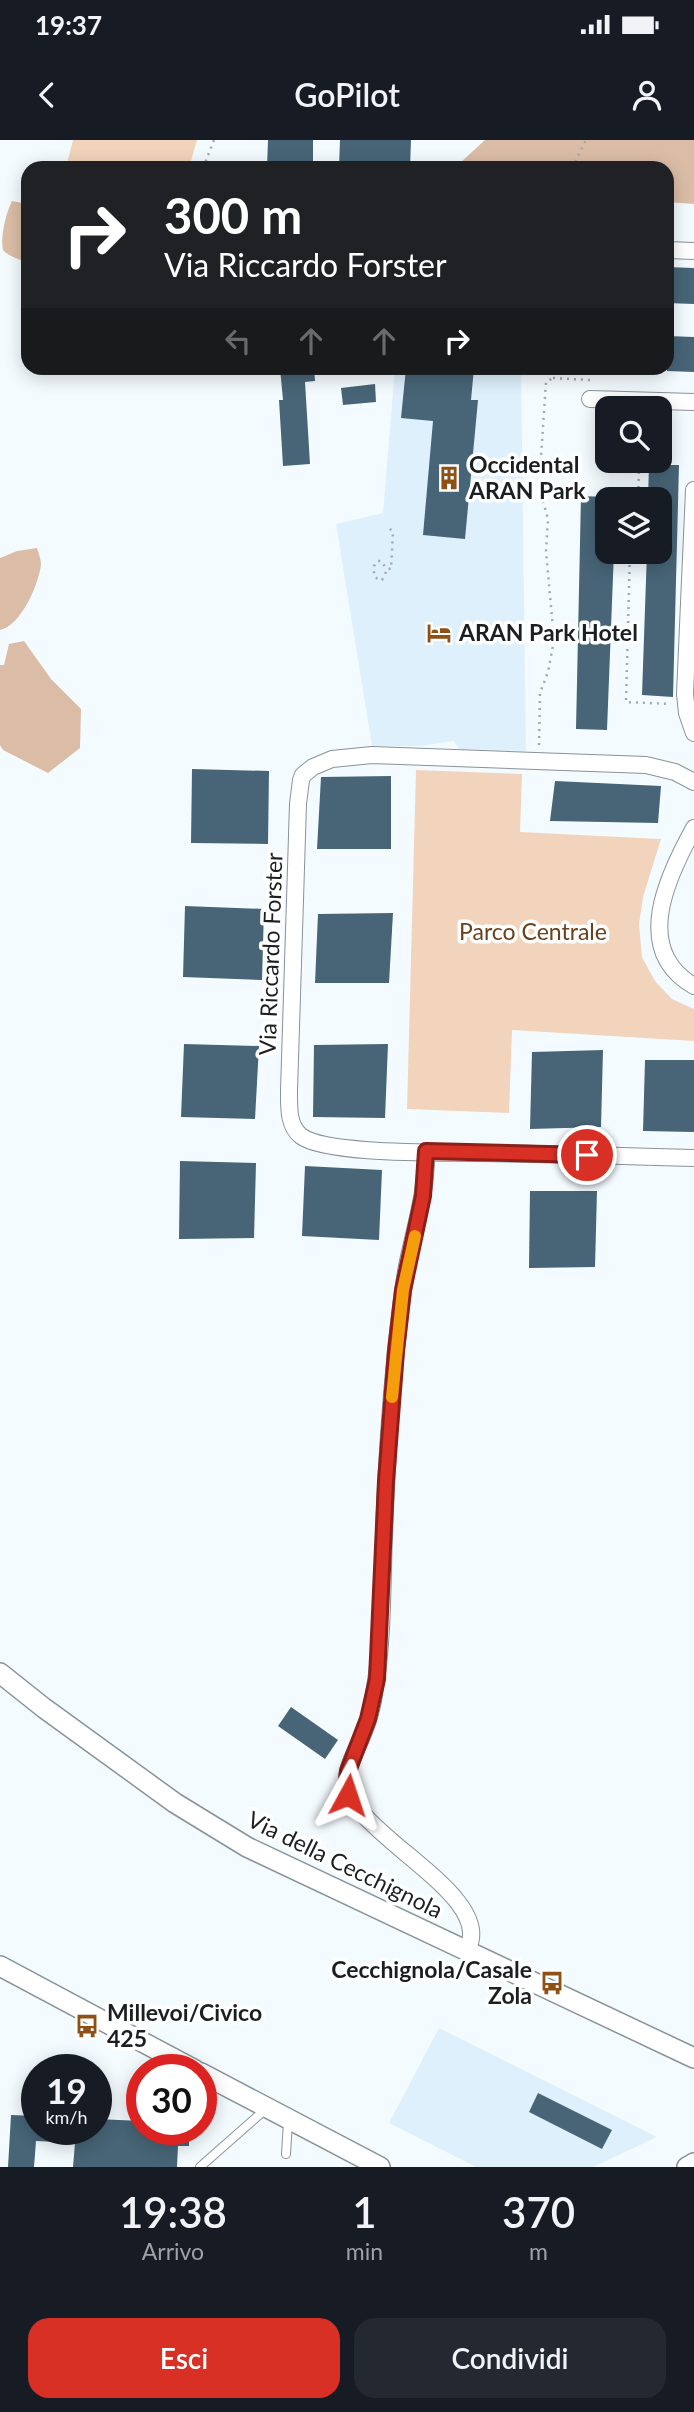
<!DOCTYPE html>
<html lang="it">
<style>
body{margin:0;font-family:Lato,sans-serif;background:#242831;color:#f1f3f6;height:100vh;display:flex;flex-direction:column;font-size:26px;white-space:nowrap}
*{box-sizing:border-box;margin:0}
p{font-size:23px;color:#9ea1a6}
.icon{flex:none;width:38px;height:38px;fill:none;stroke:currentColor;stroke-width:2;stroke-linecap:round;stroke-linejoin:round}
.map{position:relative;height:2027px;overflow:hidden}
.side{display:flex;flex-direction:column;background:#171b24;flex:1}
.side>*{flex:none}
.banner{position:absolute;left:21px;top:21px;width:653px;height:214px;border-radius:21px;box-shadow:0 4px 18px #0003;background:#202124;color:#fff;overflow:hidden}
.buttons{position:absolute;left:595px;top:256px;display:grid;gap:14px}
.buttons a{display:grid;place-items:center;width:77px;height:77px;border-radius:14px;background:#171b24;box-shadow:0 4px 18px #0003;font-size:35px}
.speed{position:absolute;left:21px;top:1914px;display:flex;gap:14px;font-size:35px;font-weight:700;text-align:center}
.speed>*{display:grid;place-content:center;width:91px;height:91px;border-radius:50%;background:#171b24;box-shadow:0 4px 18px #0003;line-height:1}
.speed small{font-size:18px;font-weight:400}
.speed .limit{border:10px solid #d22;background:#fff;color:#111}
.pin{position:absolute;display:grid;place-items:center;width:60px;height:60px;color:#fff;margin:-30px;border:4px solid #fff;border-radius:50%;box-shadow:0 2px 7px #0007}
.me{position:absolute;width:77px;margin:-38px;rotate:5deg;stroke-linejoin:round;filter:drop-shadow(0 0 5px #0008)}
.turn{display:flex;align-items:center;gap:24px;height:147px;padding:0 28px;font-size:32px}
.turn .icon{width:91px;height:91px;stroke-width:2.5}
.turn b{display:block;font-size:49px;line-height:60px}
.lanes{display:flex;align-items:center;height:66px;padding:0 28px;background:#0003;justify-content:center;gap:35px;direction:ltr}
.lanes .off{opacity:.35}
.eta{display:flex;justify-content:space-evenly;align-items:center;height:119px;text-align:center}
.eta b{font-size:42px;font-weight:600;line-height:49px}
.button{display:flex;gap:14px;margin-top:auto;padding:14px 28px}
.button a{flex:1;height:80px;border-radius:21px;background:#d93025;color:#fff;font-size:28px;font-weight:600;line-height:80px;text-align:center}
.button a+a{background:#242831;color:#f1f3f6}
.status{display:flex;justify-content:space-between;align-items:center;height:49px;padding:0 35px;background:#171b24;direction:ltr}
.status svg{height:19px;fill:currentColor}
header{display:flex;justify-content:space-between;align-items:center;height:91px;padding:0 28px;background:#171b24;font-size:32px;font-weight:600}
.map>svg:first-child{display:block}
.built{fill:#def0fc;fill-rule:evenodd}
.green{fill:#f2d4bd}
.forest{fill:#dbbda7}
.building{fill:#476577}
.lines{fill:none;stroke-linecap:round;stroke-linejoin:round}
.service-casing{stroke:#889298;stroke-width:10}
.minor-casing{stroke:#889298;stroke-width:18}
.tertiary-casing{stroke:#889298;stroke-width:22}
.path{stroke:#a2a8ab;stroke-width:2.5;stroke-dasharray:2 5;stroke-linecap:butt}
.service{stroke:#fff;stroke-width:8}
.minor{stroke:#fff;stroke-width:16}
.tertiary{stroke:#fff;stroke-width:19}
.route-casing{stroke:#8d1f18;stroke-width:18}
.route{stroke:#d93025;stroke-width:12}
.slow{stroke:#f59e0b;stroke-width:12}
.labels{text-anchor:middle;stroke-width:7;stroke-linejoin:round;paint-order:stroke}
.poi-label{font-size:23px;font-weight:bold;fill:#1b1f21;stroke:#fff;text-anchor:start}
.park-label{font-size:23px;fill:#6a401d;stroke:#fff}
.street-label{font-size:23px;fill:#1b1f21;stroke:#fff}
</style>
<div class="status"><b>19:37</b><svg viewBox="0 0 49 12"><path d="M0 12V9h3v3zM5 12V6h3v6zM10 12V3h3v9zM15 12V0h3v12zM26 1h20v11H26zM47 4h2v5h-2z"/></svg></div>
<header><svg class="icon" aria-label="back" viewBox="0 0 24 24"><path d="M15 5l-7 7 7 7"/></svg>GoPilot<svg class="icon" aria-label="person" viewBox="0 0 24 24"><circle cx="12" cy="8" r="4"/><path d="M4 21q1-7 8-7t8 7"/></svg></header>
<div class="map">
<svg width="694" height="2027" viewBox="0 0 694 2027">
<rect width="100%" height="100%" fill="#f4fbff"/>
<g class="built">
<path d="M 395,228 L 521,228 L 526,611 L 459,609 L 454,601 L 420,606 L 372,606 L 336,384 L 383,373 Z"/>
<path d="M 439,1888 L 657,1997 L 593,2027 L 476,2027 L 389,1983 ZM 539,1954 L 612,1990 L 603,2008 L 529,1972 Z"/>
</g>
<g class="green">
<path d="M 73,0 L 197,0 L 189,28 L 71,28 L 66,27 Z"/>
<path d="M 416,630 L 522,634 L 520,692 L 661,699 L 643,757 L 639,784 L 642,817 L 655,841 L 672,859 L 694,869 L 694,901 L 512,890 L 509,973 L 407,969 Z"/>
</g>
<g class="forest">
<path d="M 485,0 L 694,0 L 694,64 L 667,62 L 667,28 L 460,28 L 460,23 Z"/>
<path d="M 12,61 L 28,64 L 28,123 C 21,120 8,116 3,110 C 0,97 6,73 12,61 Z"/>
<path d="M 37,408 C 39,414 41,420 41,425 C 38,446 21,485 0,490 L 0,418 L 17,411 Z"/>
<path d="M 24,501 L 51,539 L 81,569 L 80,608 L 48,633 L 3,610 L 0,605 L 0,525 L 4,525 L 9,504 Z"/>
</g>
<g class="building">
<path d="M 268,0 L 313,0 L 313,28 L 267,28 Z"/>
<path d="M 340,0 L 411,0 L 410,28 L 339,28 Z"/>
<path d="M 667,127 L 694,128 L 694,164 L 667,163 Z"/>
<path d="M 667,196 L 694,197 L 694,232 L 667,231 Z"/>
<path d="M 280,228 L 314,228 L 315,241 L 305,242 L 310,324 L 283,326 L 279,260 L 283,260 Z"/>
<path d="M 406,228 L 474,228 L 471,260 L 478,260 L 465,399 L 423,395 L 433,281 L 401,278 Z"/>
<path d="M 375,244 L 376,262 L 343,265 L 341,248 Z"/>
<path d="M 649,325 L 679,325 L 673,557 L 642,555 L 647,411 L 660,411 L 660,359 L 648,359 Z"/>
<path d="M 581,356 L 607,357 L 607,411 L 614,411 L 607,590 L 576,589 Z"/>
<path d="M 192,629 L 269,631 L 268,704 L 191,703 Z"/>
<path d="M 391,636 L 391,709 L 317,709 L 321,637 Z"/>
<path d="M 555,641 L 661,646 L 658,683 L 550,681 Z"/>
<path d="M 185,766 L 264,769 L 262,840 L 183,837 Z"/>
<path d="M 393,773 L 389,843 L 315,843 L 318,774 Z"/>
<path d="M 184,904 L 259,906 L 255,979 L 181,977 Z"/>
<path d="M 388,904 L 385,978 L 313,977 L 314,905 Z"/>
<path d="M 603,910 L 601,987 L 530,989 L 532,912 Z"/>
<path d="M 645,920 L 694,920 L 694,992 L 643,991 Z"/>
<path d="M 180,1021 L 256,1023 L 254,1098 L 179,1099 Z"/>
<path d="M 305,1026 L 382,1030 L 379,1100 L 302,1096 Z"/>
<path d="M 530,1051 L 597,1051 L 595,1127 L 529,1128 Z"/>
<path d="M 291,1567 L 338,1600 L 325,1619 L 278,1586 Z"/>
<path d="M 538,1953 L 612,1990 L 602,2009 L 529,1972 Z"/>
<path d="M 11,1975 L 37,1976 L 37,1990 L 96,1990 L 96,1979 L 142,1981 L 142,1990 L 189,1990 L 189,2006 L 178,2006 L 177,2027 L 73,2027 L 75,2003 L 36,2001 L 34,2027 L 8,2027 Z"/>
</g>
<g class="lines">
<g class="service-casing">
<g id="service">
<path d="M 286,2014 L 288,1982"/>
<path d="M 200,2027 L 267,1968"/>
</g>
</g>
<g class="minor-casing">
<g id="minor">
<path d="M 667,110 L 694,111"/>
<path d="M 590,259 L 694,262"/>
<path d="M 694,350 L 685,554 L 687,573 L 694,593"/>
<path d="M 694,642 L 675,632 L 646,625 L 372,615 L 332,619 L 313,627 L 303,635 L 301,640 L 298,664 L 289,951 C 289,967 288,986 301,996 C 326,1015 444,1012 480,1013 C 552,1014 623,1016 694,1018"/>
<path d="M 694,688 C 668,735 631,810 694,846"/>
<path d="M 426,1011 C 427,1051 415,1087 407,1126 C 402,1154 399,1182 396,1210 C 390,1271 386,1333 384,1395 C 382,1446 383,1498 375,1548 C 373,1566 368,1583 361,1599 C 355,1612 348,1625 347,1639 C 342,1691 499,1753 467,1810"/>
</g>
</g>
<g class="tertiary-casing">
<g id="tertiary">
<path d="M 0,1533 L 44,1568 L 175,1663 L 247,1707 L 694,1918"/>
<path d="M 0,1826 L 195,1930"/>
<path d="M 201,1933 L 380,2027"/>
<path d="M 687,2027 L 694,2023"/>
</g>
</g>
<g class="path">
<path d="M 203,28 L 214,0"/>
<path d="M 572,28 L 586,0"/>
<path d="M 553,238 L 590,240 L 590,244"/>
<path d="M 620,328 L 639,330 L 638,359"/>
<path d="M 630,411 L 626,562 L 671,564"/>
<path d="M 386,432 L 382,440 L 379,440 L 374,436 L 374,426 L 378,421 L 381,421 L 386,428 L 391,429 L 393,392 L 388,387"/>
<path d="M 539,605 L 540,553 L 548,532 L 554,500 L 546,411 L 548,379 L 539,347 L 546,242 L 553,238 L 553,228"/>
</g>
<use href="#service" class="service"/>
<use href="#minor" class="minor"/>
<use href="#tertiary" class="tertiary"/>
</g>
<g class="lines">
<g class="route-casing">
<path id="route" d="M 348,1655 L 346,1650 L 348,1631 L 368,1579 L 377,1539 L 386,1341 L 396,1211 L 403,1150 L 423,1056 L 426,1011 L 587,1015"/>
</g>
<use href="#route" class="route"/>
<path class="slow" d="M 392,1257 L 403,1150 L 415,1096"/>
</g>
<defs>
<g id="building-bare" transform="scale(1.89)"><path d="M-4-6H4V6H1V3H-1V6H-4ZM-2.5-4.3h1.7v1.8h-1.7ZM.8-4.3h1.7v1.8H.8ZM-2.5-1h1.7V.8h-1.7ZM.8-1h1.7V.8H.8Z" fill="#8f5016" stroke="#fff" stroke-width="2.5" paint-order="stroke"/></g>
<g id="hotel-bare" transform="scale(1.89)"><path d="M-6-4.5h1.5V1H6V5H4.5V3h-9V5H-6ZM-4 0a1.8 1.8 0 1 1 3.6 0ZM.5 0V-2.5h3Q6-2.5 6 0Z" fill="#8f5016" stroke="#fff" stroke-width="2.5" paint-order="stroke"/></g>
<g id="bus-bare" transform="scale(1.89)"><path d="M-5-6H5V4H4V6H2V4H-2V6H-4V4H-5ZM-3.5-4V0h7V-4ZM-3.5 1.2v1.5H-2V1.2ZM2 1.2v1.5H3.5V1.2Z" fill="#8f5016" stroke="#fff" stroke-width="2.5" paint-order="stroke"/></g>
</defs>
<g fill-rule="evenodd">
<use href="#building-bare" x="449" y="338"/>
<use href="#hotel-bare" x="439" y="493"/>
<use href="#bus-bare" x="552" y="1843"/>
<use href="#bus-bare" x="87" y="1886"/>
</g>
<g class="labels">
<g class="poi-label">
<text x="469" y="333">Occidental<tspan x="469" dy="26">ARAN Park</tspan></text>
<text x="459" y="501">ARAN Park Hotel</text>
<text x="532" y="1838" text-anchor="end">Cecchignola/Casale<tspan x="532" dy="26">Zola</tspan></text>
<text x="107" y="1881">Millevoi/Civico<tspan x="107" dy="26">425</tspan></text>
</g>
<g class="park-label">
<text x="533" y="800">Parco Centrale</text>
</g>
<g class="street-label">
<text transform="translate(271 814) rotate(-88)" y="8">Via Riccardo Forster</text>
<text transform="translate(345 1725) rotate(26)" y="8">Via della Cecchignola</text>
</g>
</g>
</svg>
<div class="buttons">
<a><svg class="icon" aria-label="search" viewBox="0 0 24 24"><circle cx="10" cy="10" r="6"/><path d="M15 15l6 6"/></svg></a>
<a><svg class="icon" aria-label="layers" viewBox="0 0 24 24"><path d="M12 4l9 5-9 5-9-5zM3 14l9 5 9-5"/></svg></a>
</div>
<div class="speed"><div>19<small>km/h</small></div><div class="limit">30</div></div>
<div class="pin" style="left:587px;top:1015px;background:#d93025"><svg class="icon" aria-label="arrive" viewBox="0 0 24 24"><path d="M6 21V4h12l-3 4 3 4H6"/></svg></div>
<svg class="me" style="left:348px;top:1655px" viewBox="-20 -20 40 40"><path d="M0-17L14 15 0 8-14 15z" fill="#d93025" stroke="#fff" stroke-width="4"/></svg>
<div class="banner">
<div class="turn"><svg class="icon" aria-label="right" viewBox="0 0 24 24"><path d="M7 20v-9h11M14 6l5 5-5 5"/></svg><div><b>300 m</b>Via Riccardo Forster</div></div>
<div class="lanes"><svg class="icon off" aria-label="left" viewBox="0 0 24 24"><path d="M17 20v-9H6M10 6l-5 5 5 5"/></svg><svg class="icon off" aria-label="ahead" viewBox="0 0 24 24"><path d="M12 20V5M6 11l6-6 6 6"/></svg><svg class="icon off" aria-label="ahead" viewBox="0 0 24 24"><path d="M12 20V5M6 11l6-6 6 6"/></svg><svg class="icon" aria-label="right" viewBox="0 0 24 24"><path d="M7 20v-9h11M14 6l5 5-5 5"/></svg></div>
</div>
</div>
<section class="side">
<div class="eta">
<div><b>19:38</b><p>Arrivo</p></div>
<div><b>1</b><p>min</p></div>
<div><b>370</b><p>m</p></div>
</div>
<div class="button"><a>Esci</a><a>Condividi</a></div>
</section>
